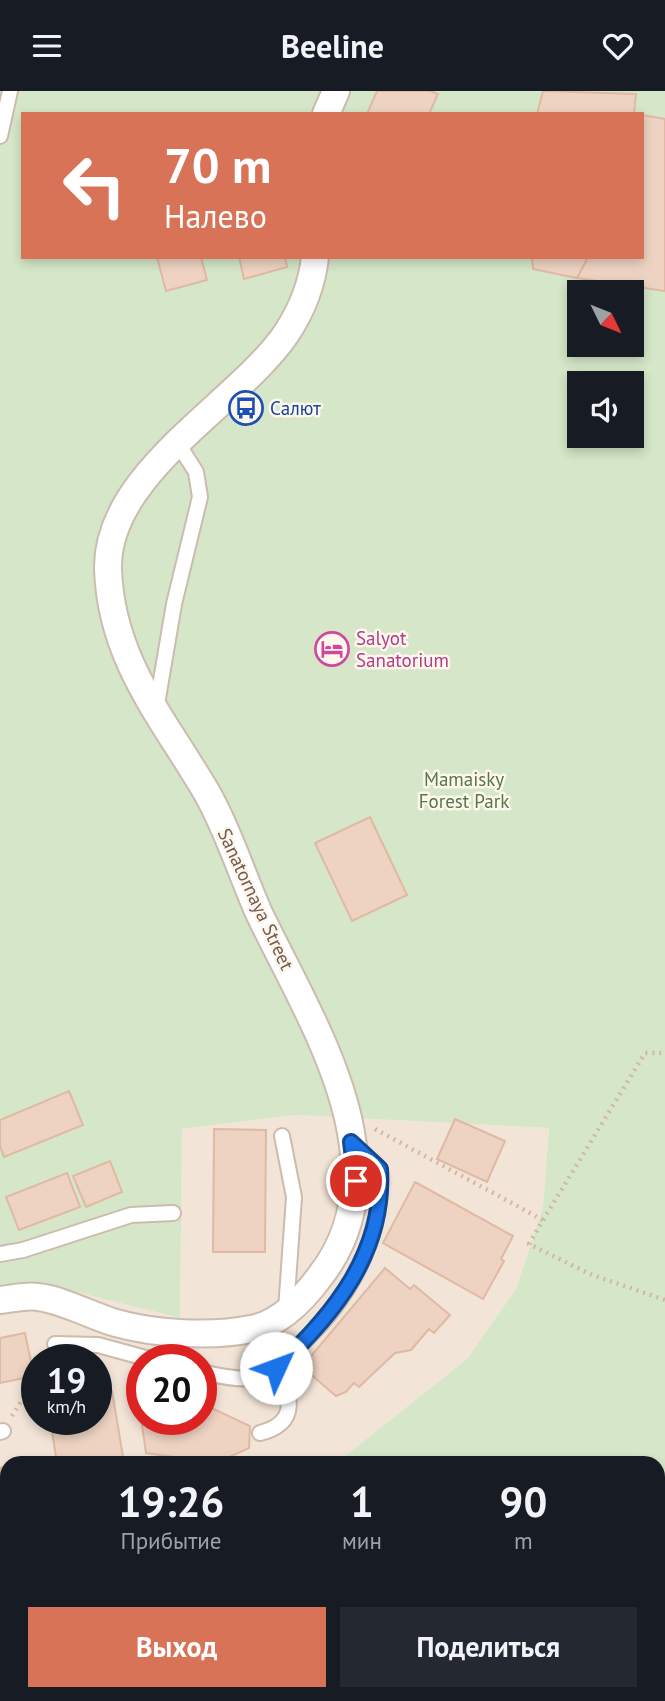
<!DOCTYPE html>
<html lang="ru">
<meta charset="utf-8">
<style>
body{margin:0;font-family:"PT Sans",sans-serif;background:#242831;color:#f1f3f6;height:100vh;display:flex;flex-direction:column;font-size:26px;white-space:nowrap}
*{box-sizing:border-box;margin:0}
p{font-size:23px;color:#9ea1a6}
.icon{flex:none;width:38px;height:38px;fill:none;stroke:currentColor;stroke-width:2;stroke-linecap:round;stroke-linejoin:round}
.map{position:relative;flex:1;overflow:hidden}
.sheet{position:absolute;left:0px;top:1365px;width:665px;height:245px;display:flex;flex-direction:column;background:#171b24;border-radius:21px 21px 0 0;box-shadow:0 4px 10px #0003}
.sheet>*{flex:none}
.guide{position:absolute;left:21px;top:21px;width:623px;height:147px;border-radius:0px;box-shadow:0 4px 10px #0003;background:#d97358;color:#fff;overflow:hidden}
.needle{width:46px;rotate:133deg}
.controls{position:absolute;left:567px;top:189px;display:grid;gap:14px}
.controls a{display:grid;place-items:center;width:77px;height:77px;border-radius:0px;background:#171b24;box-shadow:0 4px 10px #0003;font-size:35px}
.speed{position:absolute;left:21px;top:1253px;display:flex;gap:14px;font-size:35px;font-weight:700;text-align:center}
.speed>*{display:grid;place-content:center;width:91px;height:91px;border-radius:50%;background:#171b24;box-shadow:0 4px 10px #0003;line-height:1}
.speed small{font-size:18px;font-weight:400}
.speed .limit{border:10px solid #d22;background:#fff;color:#111}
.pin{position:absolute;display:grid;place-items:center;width:60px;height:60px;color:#fff;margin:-30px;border:4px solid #fff;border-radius:50%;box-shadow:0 2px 7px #0007}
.me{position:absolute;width:77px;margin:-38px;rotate:47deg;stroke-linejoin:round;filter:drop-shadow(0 0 5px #0008)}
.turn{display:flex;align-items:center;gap:24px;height:147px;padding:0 28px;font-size:32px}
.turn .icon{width:91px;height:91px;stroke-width:2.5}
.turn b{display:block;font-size:49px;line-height:60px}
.eta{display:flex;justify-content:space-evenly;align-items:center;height:119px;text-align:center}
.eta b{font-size:42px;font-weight:700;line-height:49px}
.primary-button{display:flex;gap:14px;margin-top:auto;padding:14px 28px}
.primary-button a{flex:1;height:80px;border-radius:0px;background:#d97358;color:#fff;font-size:28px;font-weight:700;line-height:80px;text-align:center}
.primary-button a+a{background:#242831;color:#f1f3f6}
header{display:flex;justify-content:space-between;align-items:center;height:91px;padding:0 28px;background:#171b24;font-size:32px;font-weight:700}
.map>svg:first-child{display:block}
.residential{fill:#f2e5d7;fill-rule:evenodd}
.green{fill:#d5e7c8;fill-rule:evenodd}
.building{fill:#eed3c2;stroke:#dfb9a4;stroke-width:2}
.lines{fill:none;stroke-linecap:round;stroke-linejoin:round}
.service-casing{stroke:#ccbbaf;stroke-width:18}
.minor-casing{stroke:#ccbbaf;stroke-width:30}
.path{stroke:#d3b6a5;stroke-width:4.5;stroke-dasharray:2 5;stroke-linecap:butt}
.service{stroke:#fff;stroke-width:14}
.minor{stroke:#fff;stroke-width:26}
.route-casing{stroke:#114b97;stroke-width:18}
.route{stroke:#1a73e8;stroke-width:12}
.labels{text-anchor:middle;stroke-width:5;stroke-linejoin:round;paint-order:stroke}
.transit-label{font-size:19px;fill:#164399;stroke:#fdf7ee;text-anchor:start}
.hotel-label{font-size:19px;fill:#b23c85;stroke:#fdf7ee;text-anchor:start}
.park-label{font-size:19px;fill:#567847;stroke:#fdf7ee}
.street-label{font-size:19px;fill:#735b4e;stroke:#fdf7ee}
</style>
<header><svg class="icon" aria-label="menu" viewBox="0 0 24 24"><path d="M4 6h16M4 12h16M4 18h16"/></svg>Beeline<svg class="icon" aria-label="heart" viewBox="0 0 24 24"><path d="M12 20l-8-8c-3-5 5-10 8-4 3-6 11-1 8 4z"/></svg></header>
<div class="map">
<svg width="665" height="1610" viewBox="0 0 665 1610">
<rect width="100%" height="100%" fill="#fbf3e8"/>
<path class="residential" d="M 294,1024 L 549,1037 L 543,1116 L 516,1198 L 467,1268 L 336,1372 L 7,1372 L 7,1512 L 0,1516 L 0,1198 L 40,1192 L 180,1227 L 182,1038 ZM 37,1269 L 96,1269 L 96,1328 L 37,1328 ZM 142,1269 L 201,1269 L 201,1328 L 142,1328 Z"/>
<path class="green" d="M 0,0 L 665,0 L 665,1610 L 0,1610 L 0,1516 L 7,1512 L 7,1603 L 658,1603 L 658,1372 L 336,1372 L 467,1268 L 516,1198 L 543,1116 L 549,1037 L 294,1024 L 182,1038 L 180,1227 L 40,1192 L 0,1198 ZM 23,23 L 642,23 L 642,166 L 23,166 ZM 579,201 L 632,201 L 632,254 L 579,254 ZM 579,292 L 632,292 L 632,345 L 579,345 Z"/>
<g class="building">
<path d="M 377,0 L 430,0 L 438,3 L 429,23 L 367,23 Z"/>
<path d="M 543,0 L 636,3 L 634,23 L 537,23 Z"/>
<path d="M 642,24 L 665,28 L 665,200 L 577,187 L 588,166 L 642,166 Z"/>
<path d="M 157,166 L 201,166 L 207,189 L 166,200 Z"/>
<path d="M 239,166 L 285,166 L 287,176 L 244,188 Z"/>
<path d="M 532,166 L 588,166 L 577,187 L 533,178 Z"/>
<path d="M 370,726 L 407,804 L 352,830 L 315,752 Z"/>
<path d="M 69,1000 L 83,1034 L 4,1066 L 0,1055 L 0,1029 Z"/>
<path d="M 455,1028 L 505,1050 L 487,1091 L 437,1068 Z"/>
<path d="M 214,1038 L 266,1039 L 265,1161 L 213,1161 Z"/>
<path d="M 110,1070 L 122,1101 L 86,1116 L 73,1085 Z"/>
<path d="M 67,1082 L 80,1116 L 19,1139 L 6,1106 Z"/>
<path d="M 415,1091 L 513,1145 L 501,1168 L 504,1170 L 483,1208 L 383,1152 Z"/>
<path d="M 385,1177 L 410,1198 L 414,1194 L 450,1224 L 434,1242 L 429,1238 L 411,1259 L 395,1262 L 359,1296 L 354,1292 L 346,1301 L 336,1305 L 302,1276 Z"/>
<path d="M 25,1242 L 34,1285 L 0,1292 L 0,1247 Z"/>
<path d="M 142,1291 L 142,1328 L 201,1328 L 201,1312 L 250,1335 L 249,1357 L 216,1372 L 146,1362 L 136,1292 Z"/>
<path d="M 112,1300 L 124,1372 L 57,1372 L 50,1328 L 96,1328 L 96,1302 Z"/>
<path d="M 7,1374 L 7,1464 L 0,1468 L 0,1377 Z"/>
</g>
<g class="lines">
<g class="service-casing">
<g id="service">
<path d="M 0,45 L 10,0"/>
<path d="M 156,619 L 174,513 L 200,406 L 196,381 L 177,351"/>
<path d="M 282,1045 L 294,1106 L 286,1219"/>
<path d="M 0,1163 L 23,1159 L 131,1124 L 173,1122"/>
<path d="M 55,1253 L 98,1254 L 153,1269"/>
<path d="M 201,1281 C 215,1284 235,1289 249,1287 C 269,1284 284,1270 298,1256 C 348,1211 384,1147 380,1078 L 352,1052"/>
<path d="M 0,1341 L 3,1340"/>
<path d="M 260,1342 C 299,1332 292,1305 276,1277"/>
</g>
</g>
<g class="minor-casing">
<g id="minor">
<path d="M 326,23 L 336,0"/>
<path d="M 0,1209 C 12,1208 26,1204 38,1206 C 64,1209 91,1225 116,1232 C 154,1243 213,1246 251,1238 C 280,1233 305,1206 321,1184 C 407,1072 308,926 258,820 C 241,781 228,739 207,702 C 163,627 111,569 108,478 C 106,382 238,313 286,243 C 302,219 312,194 315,166"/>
</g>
</g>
<g class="path">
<path d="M 375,1038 L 543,1129 L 529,1153 L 590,1183 L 665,1209"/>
<path d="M 543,1129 L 645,962 L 665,962"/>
<path d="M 12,1325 L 37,1284"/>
</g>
<use href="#service" class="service"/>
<use href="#minor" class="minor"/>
</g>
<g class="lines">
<g class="route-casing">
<path id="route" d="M 276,1277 C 334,1224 385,1161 380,1078 L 351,1051 L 356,1090"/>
</g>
<use href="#route" class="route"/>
</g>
<defs>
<g id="bus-ring" transform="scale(1.75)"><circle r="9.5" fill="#fdf7ee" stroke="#1a4fb4" stroke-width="1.5"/><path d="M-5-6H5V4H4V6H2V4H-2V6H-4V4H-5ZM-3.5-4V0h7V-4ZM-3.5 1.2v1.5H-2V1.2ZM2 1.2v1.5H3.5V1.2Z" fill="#1a4fb4"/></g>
<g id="hotel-ring" transform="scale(1.75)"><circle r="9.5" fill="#fdf7ee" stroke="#d1479c" stroke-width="1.5"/><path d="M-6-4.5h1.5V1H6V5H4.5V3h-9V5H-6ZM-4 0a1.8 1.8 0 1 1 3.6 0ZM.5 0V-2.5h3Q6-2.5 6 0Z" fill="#d1479c"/></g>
</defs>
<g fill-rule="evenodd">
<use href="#bus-ring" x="246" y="317"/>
<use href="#hotel-ring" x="332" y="558"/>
</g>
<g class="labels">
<g class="transit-label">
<text x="270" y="324">Салют</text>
</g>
<g class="hotel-label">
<text x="356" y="554">Salyot<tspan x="356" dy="22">Sanatorium</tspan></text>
</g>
<g class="park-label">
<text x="464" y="695">Mamaisky<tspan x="464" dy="22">Forest Park</tspan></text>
</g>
<g class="street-label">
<text transform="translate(256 808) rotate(65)" y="7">Sanatornaya Street</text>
</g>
</g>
</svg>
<div class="controls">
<a><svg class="needle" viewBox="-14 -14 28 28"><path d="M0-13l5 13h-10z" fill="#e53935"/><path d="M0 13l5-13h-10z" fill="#9ea1a6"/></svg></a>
<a><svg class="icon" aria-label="sound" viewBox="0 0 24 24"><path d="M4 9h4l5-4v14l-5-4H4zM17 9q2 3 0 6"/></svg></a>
</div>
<div class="speed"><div>19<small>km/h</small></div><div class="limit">20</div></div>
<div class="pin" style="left:356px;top:1090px;background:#d93025"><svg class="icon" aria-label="arrive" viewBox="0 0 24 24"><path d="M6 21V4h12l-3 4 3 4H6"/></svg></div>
<svg class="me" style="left:276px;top:1277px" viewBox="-20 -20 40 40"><circle r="19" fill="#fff"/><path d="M0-13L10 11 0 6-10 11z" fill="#1a73e8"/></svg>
<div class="guide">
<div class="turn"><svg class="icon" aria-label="left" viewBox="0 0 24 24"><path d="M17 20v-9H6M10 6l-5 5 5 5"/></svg><div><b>70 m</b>Налево</div></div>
</div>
<section class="sheet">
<div class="eta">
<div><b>19:26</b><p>Прибытие</p></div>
<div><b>1</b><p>мин</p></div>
<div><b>90</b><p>m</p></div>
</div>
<div class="primary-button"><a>Выход</a><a>Поделиться</a></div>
</section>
</div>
